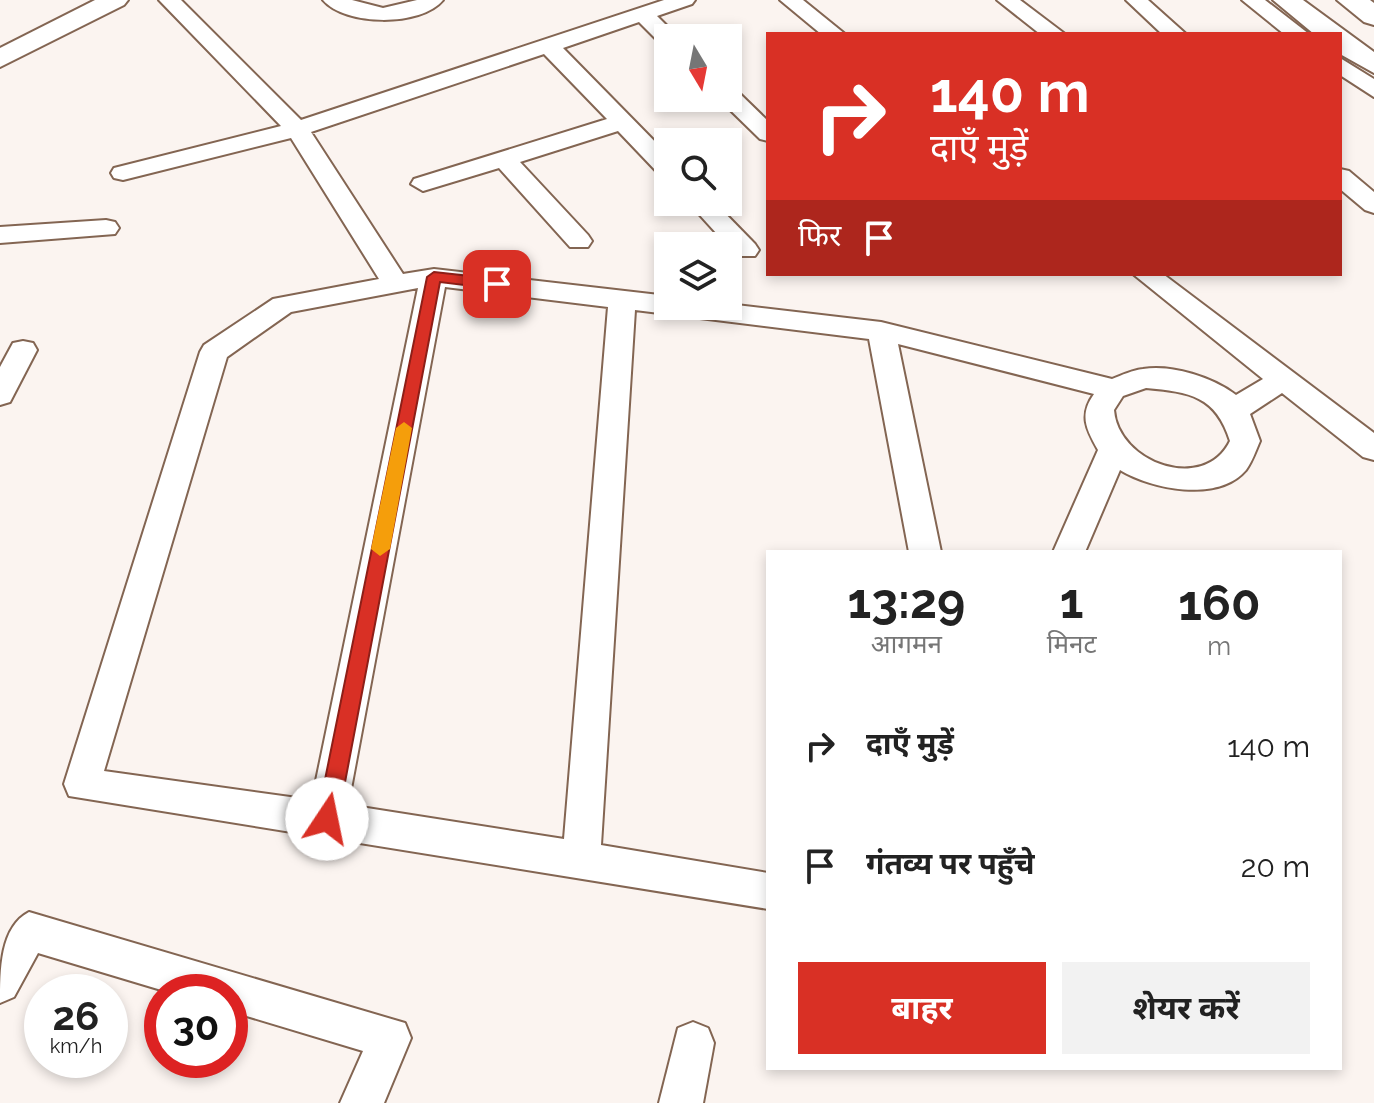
<!DOCTYPE html>
<html lang="hi">
<meta charset="utf-8">
<style>
body{margin:0;font-family:Raleway,"Noto Sans Devanagari",sans-serif;background:#f2f2f2;color:#222;height:100vh;display:flex;flex-direction:column;font-size:30px;white-space:nowrap}
*{box-sizing:border-box;margin:0}
p{font-size:26px;color:#767676}
.icon{flex:none;width:44px;height:44px;fill:none;stroke:currentColor;stroke-width:2;stroke-linecap:round;stroke-linejoin:round}
.map{position:relative;flex:1;overflow:hidden}
.details{position:absolute;left:766px;top:550px;width:576px;height:520px;display:flex;flex-direction:column;background:#fff;border-radius:0px;box-shadow:0 4px 12px #0003}
.details>*{flex:none}
.hud{position:absolute;left:766px;top:32px;width:576px;height:244px;border-radius:0px;box-shadow:0 4px 12px #0003;background:#d93025;color:#fff;overflow:hidden}
.needle{width:52px;rotate:170deg}
.buttons{position:absolute;left:654px;top:24px;display:grid;gap:16px}
.buttons a{display:grid;place-items:center;width:88px;height:88px;border-radius:0px;background:#fff;box-shadow:0 4px 12px #0003;font-size:40px}
.speed{position:absolute;left:24px;top:974px;display:flex;gap:16px;font-size:40px;font-weight:700;text-align:center}
.speed>*{display:grid;place-content:center;width:104px;height:104px;border-radius:50%;background:#fff;box-shadow:0 4px 12px #0003;line-height:1}
.speed small{font-size:20px;font-weight:400}
.speed .limit{border:12px solid #d22;background:#fff;color:#111}
.pin{position:absolute;display:grid;place-items:center;width:68px;height:68px;color:#fff;margin:-34px;border-radius:16px;box-shadow:0 4px 12px #0006}
.me{position:absolute;width:88px;margin:-44px;rotate:11deg;stroke-linejoin:round;filter:drop-shadow(0 0 6px #0008)}
.turn{display:flex;align-items:center;gap:28px;height:168px;padding:0 32px;font-size:36px}
.turn .icon{width:104px;height:104px;stroke-width:2.5}
.turn b{display:block;font-size:56px;line-height:68px}
.then{display:flex;align-items:center;height:76px;padding:0 32px;background:#0003;gap:16px;font-size:30px}
.eta{display:flex;justify-content:space-evenly;align-items:center;height:136px;text-align:center}
.eta b{font-size:48px;font-weight:700;line-height:56px}
.button{display:flex;gap:16px;margin-top:auto;padding:16px 32px}
.button a{flex:1;height:92px;border-radius:0px;background:#d93025;color:#fff;font-size:32px;font-weight:700;line-height:92px;text-align:center}
.button a+a{background:#f2f2f2;color:#222}
ul{padding:0;list-style:none}
li{display:flex;align-items:center;gap:24px;height:120px;padding:0 32px}
li div{flex:1}
li b{display:block;font-size:30px}
li em{font-style:normal}
.map>svg:first-child{display:block}
.lines{fill:none;stroke-linecap:round;stroke-linejoin:round}
.minor-casing{stroke:#836552;stroke-width:4}
.tertiary-casing{stroke:#836552;stroke-width:4}
.trunk-casing{stroke:#836552;stroke-width:4}
.minor{fill:#fff;fill-rule:evenodd}
.tertiary{fill:#fff;fill-rule:evenodd}
.trunk{fill:#fff;fill-rule:evenodd}
.route{fill:#d93025;stroke:#8d1f18;stroke-width:2}
.slow{fill:#f59e0b}
</style>
<div class="map">
<svg width="1374" height="1103" viewBox="0 0 1374 1103">
<rect width="100%" height="100%" fill="#fbf4f0"/>
<g class="lines">
<g class="minor-casing">
<g id="minor">
<path d="M 159,0 L 181,0 L 301,120 L 664,0 L 695,0 L 692,4 L 657,16 L 679,38 L 668,38 L 668,44 L 660,43 L 639,22 L 563,48 L 668,155 L 668,176 L 659,174 L 618,131 L 520,162 L 588,235 L 592,241 L 588,247 L 570,247 L 499,168 L 423,191 L 411,184 L 414,179 L 607,119 L 544,54 L 311,132 L 403,274 L 434,269 L 668,296 L 668,306 L 728,304 L 881,322 L 1112,379 C 1122,375 1133,370 1143,369 C 1172,364 1214,378 1236,395 L 1263,379 L 1133,274 L 1163,274 L 1374,433 L 1374,460 L 1363,457 L 1282,393 L 1250,414 L 1260,441 C 1256,450 1252,462 1246,470 C 1218,503 1151,489 1120,470 L 1085,552 L 1053,552 L 1098,450 C 1086,429 1079,415 1094,394 L 898,344 L 941,552 L 909,552 L 869,339 L 635,310 L 601,845 L 768,873 L 768,909 L 69,796 L 64,784 L 200,352 L 204,345 L 273,299 L 379,279 L 291,138 L 123,180 L 114,178 L 111,173 L 114,168 L 281,126 ZM 445,287 L 608,307 L 564,839 L 348,805 ZM 418,288 L 312,800 L 104,771 L 227,357 L 291,312 ZM 1146,388 C 1190,392 1216,396 1230,441 C 1204,494 1118,463 1114,410 L 1123,396 Z"/>
<path d="M 323,0 L 352,0 L 383,8 L 417,0 L 443,0 C 421,27 345,26 323,0 Z"/>
<path d="M 780,0 L 803,0 L 845,34 L 821,34 Z"/>
<path d="M 997,0 L 1020,0 L 1065,34 L 1040,34 Z"/>
<path d="M 1126,0 L 1148,0 L 1186,34 L 1162,34 Z"/>
<path d="M 1242,0 L 1265,0 L 1309,34 L 1284,34 Z"/>
<path d="M 1340,58 L 1374,79 L 1374,97 L 1340,75 Z"/>
<path d="M 728,88 L 736,90 L 768,121 L 768,141 L 760,139 L 720,100 L 728,98 Z"/>
<path d="M 1340,169 L 1349,171 L 1374,192 L 1374,213 L 1365,210 L 1340,189 Z"/>
<path d="M 688,202 L 714,202 L 755,244 L 759,250 L 755,256 L 737,256 Z"/>
<path d="M 106,220 L 115,222 L 119,228 L 115,234 L 0,243 L 0,227 Z"/>
<path d="M 23,341 L 33,343 L 37,350 L 10,402 L 0,405 L 0,367 L 13,343 Z"/>
<path d="M 29,912 L 405,1023 L 411,1038 L 384,1103 L 340,1103 L 363,1051 L 230,1011 L 230,992 L 168,992 L 38,953 L 14,997 L 0,1003 C 0,970 0,927 29,912 Z"/>
<path d="M 693,1022 L 708,1028 L 714,1043 L 703,1103 L 659,1103 L 678,1028 Z"/>
</g>
</g>
<g class="tertiary-casing">
<g id="tertiary">
<path d="M 95,0 L 128,0 L 124,5 L 0,67 L 0,48 Z"/>
<path d="M 1273,0 L 1303,0 L 1374,52 L 1374,73 L 1340,54 L 1340,34 L 1314,34 Z"/>
</g>
</g>
<g class="trunk-casing">
<path id="trunk" d="M 1337,0 L 1370,0 L 1374,3 L 1374,25 L 1364,22 Z"/>
</g>
<use href="#minor" class="minor"/>
<use href="#tertiary" class="tertiary"/>
<use href="#trunk" class="trunk"/>
</g>
<path class="route" d="M 434,272 L 497,279 L 504,284 L 497,289 L 440,282 L 338,819 L 335,826 L 327,829 L 320,826 L 317,819 L 427,277 Z"/>
<path class="slow" d="M 404,422 L 412,428 L 390,549 L 380,556 L 371,549 L 396,428 Z"/>
</svg>
<div class="buttons">
<a><svg class="needle" viewBox="-14 -14 28 28"><path d="M0-13l5 13h-10z" fill="#e53935"/><path d="M0 13l5-13h-10z" fill="#767676"/></svg></a>
<a><svg class="icon" aria-label="search" viewBox="0 0 24 24"><circle cx="10" cy="10" r="6"/><path d="M15 15l6 6"/></svg></a>
<a><svg class="icon" aria-label="layers" viewBox="0 0 24 24"><path d="M12 4l9 5-9 5-9-5zM3 14l9 5 9-5"/></svg></a>
</div>
<div class="speed"><div>26<small>km/h</small></div><div class="limit">30</div></div>
<div class="pin" style="left:497px;top:284px;background:#d93025"><svg class="icon" aria-label="arrive" viewBox="0 0 24 24"><path d="M6 21V4h12l-3 4 3 4H6"/></svg></div>
<svg class="me" style="left:327px;top:819px" viewBox="-20 -20 40 40"><circle r="19" fill="#fff"/><path d="M0-13L10 11 0 6-10 11z" fill="#d93025"/></svg>
<div class="hud">
<div class="turn"><svg class="icon" aria-label="right" viewBox="0 0 24 24"><path d="M7 20v-9h11M14 6l5 5-5 5"/></svg><div><b>140 m</b>दाएँ मुड़ें</div></div>
<div class="then">फिर<svg class="icon" aria-label="arrive" viewBox="0 0 24 24"><path d="M6 21V4h12l-3 4 3 4H6"/></svg></div>
</div>
<section class="details">
<div class="eta">
<div><b>13:29</b><p>आगमन</p></div>
<div><b>1</b><p>मिनट</p></div>
<div><b>160</b><p>m</p></div>
</div>
<ul>
<li><svg class="icon" aria-label="right" viewBox="0 0 24 24"><path d="M7 20v-9h11M14 6l5 5-5 5"/></svg><div><b>दाएँ मुड़ें</b></div><em>140 m</em></li>
<li><svg class="icon" aria-label="arrive" viewBox="0 0 24 24"><path d="M6 21V4h12l-3 4 3 4H6"/></svg><div><b>गंतव्य पर पहुँचे</b></div><em>20 m</em></li>
</ul>
<div class="button"><a>बाहर</a><a>शेयर करें</a></div>
</section>
</div>
